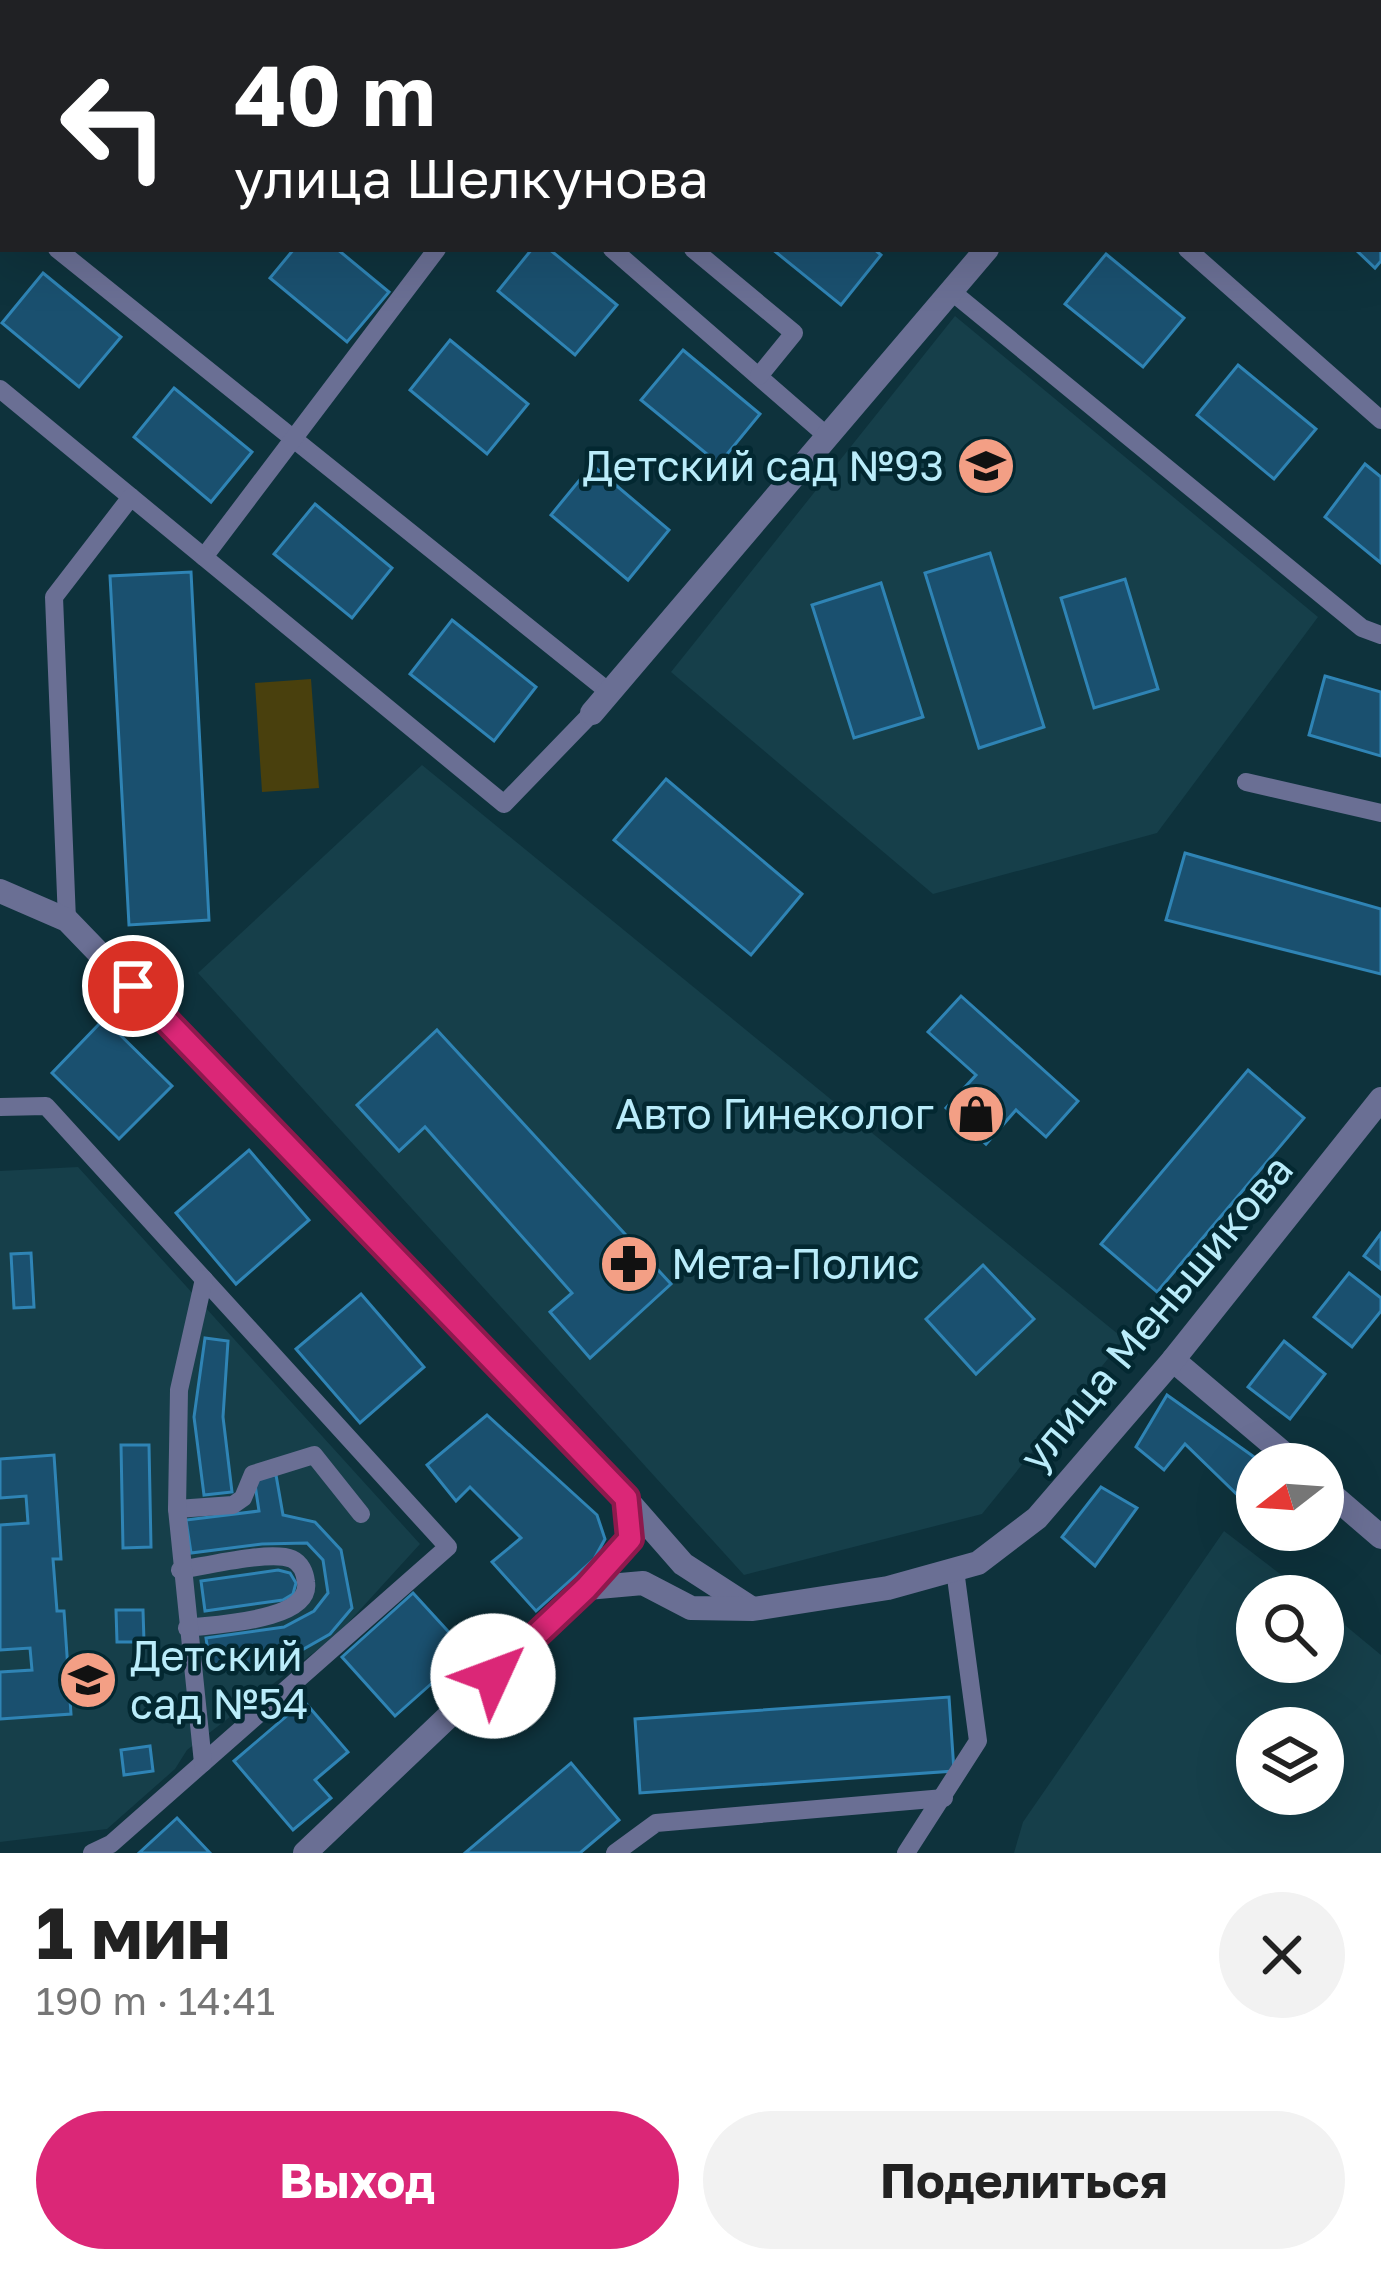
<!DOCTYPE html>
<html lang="ru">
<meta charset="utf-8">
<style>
body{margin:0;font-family:"Golos Text",sans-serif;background:#f2f2f2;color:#222;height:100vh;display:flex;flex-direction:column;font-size:45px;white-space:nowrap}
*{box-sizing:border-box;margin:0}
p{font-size:39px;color:#767676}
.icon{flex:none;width:66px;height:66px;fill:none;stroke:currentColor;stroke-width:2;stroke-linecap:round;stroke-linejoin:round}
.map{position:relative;height:1853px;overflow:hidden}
.side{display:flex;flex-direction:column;background:#fff;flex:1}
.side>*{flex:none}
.hud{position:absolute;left:0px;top:0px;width:1383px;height:252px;box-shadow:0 12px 48px #0002;background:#202124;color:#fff;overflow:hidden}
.needle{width:78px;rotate:253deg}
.controls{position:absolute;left:1236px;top:1443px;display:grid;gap:24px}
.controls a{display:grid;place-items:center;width:108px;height:108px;border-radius:50%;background:#fff;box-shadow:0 12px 48px #0002;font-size:60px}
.pin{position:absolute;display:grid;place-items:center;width:102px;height:102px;color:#fff;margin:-51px;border:6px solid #fff;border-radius:50%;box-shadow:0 3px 12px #0007}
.me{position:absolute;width:132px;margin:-66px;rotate:47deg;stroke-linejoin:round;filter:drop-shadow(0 0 9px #0008)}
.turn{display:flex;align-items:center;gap:42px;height:252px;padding:0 36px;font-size:54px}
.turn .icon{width:156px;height:156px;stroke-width:2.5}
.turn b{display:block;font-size:84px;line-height:102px}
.round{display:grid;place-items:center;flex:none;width:126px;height:126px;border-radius:63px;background:#f2f2f2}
.head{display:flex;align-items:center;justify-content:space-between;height:204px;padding:0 36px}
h1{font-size:72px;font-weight:700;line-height:90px}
.button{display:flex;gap:24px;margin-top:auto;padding:24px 36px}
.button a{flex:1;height:138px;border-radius:72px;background:#db2777;color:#fff;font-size:48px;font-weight:700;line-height:138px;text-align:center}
.button a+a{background:#f2f2f2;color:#222}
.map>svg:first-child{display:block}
.built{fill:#163f4a;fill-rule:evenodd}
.green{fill:#49400d}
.building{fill:#1a506f;stroke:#2f84b5;stroke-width:3}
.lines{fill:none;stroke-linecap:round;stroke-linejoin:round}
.service{stroke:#6a6f94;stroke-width:18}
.minor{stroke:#6a6f94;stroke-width:24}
.tertiary{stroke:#6a6f94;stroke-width:24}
.route-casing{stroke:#8e194d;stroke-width:30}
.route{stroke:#db2777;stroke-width:21}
.labels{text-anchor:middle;stroke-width:9;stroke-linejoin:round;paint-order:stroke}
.poi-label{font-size:42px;fill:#baecfa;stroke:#032831;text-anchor:end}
.street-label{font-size:42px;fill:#baecfa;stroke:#032831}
</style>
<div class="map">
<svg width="1381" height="1853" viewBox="0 0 1381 1853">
<rect width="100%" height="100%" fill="#0e323c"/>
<g class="built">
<path d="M 955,316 L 1318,617 L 1157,833 L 933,894 L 671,672 Z"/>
<path d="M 422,765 L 1124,1339 L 982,1514 L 744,1575 L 198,973 Z"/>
<path d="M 78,1167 L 420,1544 L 338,1634 L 187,1750 L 175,1769 L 107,1829 L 0,1842 L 0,1171 Z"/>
<path d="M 1224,1531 L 1309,1596 L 1257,1596 L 1257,1662 L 1323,1662 L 1323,1607 L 1381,1655 L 1381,1853 L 1014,1853 L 1023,1822 ZM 1323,1728 L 1323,1794 L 1257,1794 L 1257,1728 Z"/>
</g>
<path class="green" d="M 311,679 L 319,788 L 262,792 L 255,683 Z"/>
<g class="building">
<path d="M 0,0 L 80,0 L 3,3 L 3,20 Z"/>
<path d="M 500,0 L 577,0 L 580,3 L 497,3 Z"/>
<path d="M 1380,205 L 1381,261 L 1375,268 L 1355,249 L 1380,249 Z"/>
<path d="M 294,249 L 337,249 L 389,292 L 347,342 L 270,278 Z"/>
<path d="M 532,249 L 549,249 L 617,305 L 575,355 L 498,291 Z"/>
<path d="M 772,249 L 874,249 L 881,255 L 841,305 Z"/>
<path d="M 1106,254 L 1184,318 L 1143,367 L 1065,304 Z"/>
<path d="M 43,273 L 121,337 L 79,387 L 2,323 Z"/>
<path d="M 450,340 L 528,404 L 487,454 L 410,390 Z"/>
<path d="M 683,350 L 760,414 L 719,464 L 641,400 Z"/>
<path d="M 1238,365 L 1316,429 L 1274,479 L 1197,415 Z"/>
<path d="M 174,388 L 252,452 L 211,502 L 134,437 Z"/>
<path d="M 1365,464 L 1381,477 L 1381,563 L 1325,517 Z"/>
<path d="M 592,465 L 669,530 L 628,580 L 551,515 Z"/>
<path d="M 315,504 L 392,568 L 352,618 L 274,554 Z"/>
<path d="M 990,553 L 1044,727 L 979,748 L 925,573 Z"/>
<path d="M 191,572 L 209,920 L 129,925 L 110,576 Z"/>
<path d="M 1125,579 L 1158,689 L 1094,708 L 1061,598 Z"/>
<path d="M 881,583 L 923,717 L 854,738 L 812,605 Z"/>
<path d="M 452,620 L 536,687 L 494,741 L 410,674 Z"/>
<path d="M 1325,676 L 1381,692 L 1381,756 L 1309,735 Z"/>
<path d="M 666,779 L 802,894 L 751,955 L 614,840 Z"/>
<path d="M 1185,853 L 1381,909 L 1381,974 L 1166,920 Z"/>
<path d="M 961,996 L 1078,1101 L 1046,1137 L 1016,1110 L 986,1144 L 946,1108 L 976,1075 L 928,1032 Z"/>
<path d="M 104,1019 L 172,1086 L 119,1139 L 52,1073 Z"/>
<path d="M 437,1030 L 671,1284 L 590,1358 L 550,1312 L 572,1293 L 425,1127 L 399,1151 L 357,1105 Z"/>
<path d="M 1248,1070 L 1304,1118 L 1157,1292 L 1101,1244 Z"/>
<path d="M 249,1150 L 309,1220 L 236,1284 L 176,1213 Z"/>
<path d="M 1381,1233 L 1381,1269 L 1364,1256 Z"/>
<path d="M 31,1253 L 34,1307 L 14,1308 L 11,1254 Z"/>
<path d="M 983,1265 L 1034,1319 L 976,1374 L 926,1319 Z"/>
<path d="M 1349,1273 L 1381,1298 L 1381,1311 L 1352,1347 L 1314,1317 Z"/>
<path d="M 361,1294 L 424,1367 L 360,1423 L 296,1349 Z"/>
<path d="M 205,1338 L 228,1341 L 223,1417 L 232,1492 L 204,1495 L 194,1417 Z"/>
<path d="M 1284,1341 L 1325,1374 L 1290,1419 L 1248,1387 Z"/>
<path d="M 1167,1395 L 1264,1464 L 1257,1464 L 1257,1514 L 1185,1444 L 1164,1470 L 1136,1447 Z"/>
<path d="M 487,1415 L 597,1515 L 605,1539 L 594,1559 L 536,1611 L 492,1562 L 521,1538 L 470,1487 L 456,1501 L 427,1465 Z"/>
<path d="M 121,1445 L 149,1445 L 151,1547 L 123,1548 Z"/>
<path d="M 54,1455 L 61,1559 L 53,1559 L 57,1611 L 64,1611 L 71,1714 L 0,1719 L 0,1672 L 32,1670 L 30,1648 L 0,1650 L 0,1525 L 28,1523 L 26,1496 L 0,1498 L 0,1459 Z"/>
<path d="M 276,1475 L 283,1515 L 315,1522 L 341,1550 L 352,1608 L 330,1634 L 279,1663 L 211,1672 L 206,1638 L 284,1627 L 314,1611 L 328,1593 L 323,1560 L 307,1543 L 262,1544 L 191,1553 L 186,1520 L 259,1511 L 254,1478 Z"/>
<path d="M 1101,1487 L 1137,1508 L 1095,1566 L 1062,1537 Z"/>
<path d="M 278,1570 L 290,1573 L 296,1583 L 293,1594 L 283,1600 L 205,1611 L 201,1581 Z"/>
<path d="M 413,1593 L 467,1652 L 395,1716 L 342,1657 Z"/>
<path d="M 116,1610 L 143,1610 L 144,1642 L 117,1642 Z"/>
<path d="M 949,1697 L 954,1771 L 640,1793 L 635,1719 Z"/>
<path d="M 304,1701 L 348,1752 L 315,1780 L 331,1798 L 293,1830 L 234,1761 Z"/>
<path d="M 150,1746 L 153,1771 L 124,1775 L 121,1750 Z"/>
<path d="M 571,1763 L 619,1820 L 580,1853 L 465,1853 Z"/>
<path d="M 177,1818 L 210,1853 L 139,1853 Z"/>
</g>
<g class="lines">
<g class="service">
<path d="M 325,0 L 328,3"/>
<path d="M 673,3 L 678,0"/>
<path d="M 0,203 L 3,205"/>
<path d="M 57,249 L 609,692"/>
<path d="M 612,249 L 827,436"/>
<path d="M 693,249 L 794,333 L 759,376"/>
<path d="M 1187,249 L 1381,420"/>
<path d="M 951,291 L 1362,628 L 1381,635"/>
<path d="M 0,389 L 131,497"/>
<path d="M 204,557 L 437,249"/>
<path d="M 1246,782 L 1381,813"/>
<path d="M 67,920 L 54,597 L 131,497 L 504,804 L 592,713"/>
<path d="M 0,1107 L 46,1106 L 448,1547 L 111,1844 L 92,1853"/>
<path d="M 177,1509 L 233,1505 L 243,1498 L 253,1474 L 314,1455 L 361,1514"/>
<path d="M 180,1570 C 205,1566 271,1550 292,1559 C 301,1563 305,1573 306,1582 C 312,1621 216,1624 187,1628"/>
<path d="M 203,1763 L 177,1509 L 179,1390 L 204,1279"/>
<path d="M 615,1853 L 656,1823 L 944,1798"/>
<path d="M 906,1853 L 978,1741 L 955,1570"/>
</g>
<g class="minor">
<path d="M 1241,0 L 1245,3"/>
<path d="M 134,3 L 137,0"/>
<path d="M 1199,3 L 1205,0"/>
<path d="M 1380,119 L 1381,119"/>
<path d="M 0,171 L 3,166"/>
<path d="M 592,713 L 987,249"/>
</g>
<g class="tertiary">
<path d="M 0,891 L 67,920 L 626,1499 L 630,1539 L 617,1556 L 305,1853"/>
<path d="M 1173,1360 L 1296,1464"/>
<path d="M 1323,1487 L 1381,1537"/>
<path d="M 626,1499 L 683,1564 L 751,1608"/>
<path d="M 587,1588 L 643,1583 L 691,1608 L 753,1609 L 888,1588 L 978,1563 L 1037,1518 L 1173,1360 L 1381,1099"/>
</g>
</g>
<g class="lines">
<g class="route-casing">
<path id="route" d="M 133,986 L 626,1498 L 630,1539 L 586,1588 L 493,1676"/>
</g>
<use href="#route" class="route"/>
</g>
<defs>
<g id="school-disc" transform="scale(3)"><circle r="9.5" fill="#f39f85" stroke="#032831"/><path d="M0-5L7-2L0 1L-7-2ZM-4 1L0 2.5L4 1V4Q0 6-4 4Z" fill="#111"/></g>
<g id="shop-disc" transform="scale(3)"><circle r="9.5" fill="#f39f85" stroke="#032831"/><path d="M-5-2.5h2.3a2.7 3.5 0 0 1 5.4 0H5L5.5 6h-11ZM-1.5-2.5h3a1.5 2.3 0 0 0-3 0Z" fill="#111"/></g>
<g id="pharmacy-disc" transform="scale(3)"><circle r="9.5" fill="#f39f85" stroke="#032831"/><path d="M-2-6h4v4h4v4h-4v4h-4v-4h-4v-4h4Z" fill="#111"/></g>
</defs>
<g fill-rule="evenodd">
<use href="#school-disc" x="986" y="466"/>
<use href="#shop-disc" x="976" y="1114"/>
<use href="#pharmacy-disc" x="629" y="1264"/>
<use href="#school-disc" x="88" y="1680"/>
</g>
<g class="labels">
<g class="poi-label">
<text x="944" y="481">Детский сад №93</text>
<text x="934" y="1129">Авто Гинеколог</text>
<text x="671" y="1279" text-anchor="start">Мета-Полис</text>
<text x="130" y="1671" text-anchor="start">Детский<tspan x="130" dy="48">сад №54</tspan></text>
</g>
<g class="street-label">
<text transform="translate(1156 1313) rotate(-50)" y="15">улица Меньшикова</text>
</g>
</g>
</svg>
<div class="controls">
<a><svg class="needle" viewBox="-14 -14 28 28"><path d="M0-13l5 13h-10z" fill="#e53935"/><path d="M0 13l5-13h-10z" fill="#767676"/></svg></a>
<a><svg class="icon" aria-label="search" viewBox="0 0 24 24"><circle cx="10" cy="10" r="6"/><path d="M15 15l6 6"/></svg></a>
<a><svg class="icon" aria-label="layers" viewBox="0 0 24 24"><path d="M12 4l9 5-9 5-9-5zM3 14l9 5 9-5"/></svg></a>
</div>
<div class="pin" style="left:133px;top:986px;background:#d93025"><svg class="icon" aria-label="arrive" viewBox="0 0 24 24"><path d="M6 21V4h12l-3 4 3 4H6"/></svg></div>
<svg class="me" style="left:493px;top:1676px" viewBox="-20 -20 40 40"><circle r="19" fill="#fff"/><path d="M0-13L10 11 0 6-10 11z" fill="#db2777"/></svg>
<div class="hud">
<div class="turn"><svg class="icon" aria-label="left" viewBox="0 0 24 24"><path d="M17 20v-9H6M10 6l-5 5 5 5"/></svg><div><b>40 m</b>улица Шелкунова</div></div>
</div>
</div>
<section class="side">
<div class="head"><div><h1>1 мин</h1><p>190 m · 14:41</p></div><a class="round"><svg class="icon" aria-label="close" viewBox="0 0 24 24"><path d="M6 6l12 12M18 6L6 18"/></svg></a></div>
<div class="button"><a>Выход</a><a>Поделиться</a></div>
</section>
